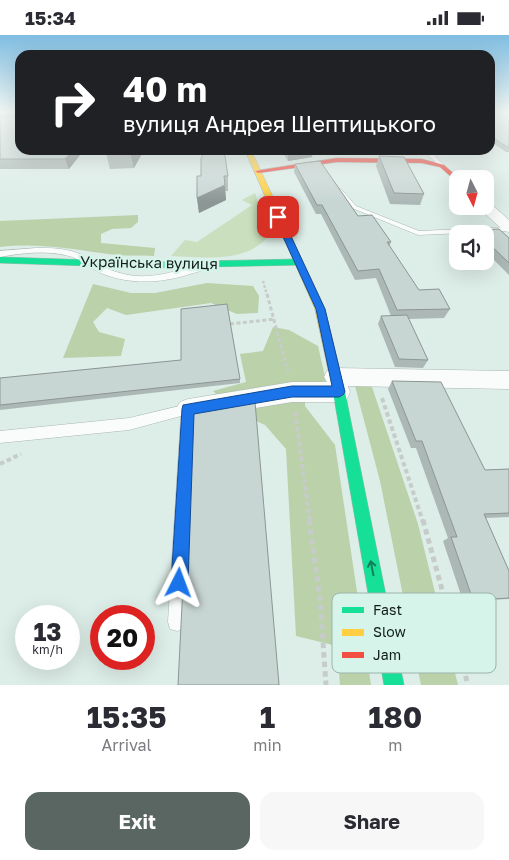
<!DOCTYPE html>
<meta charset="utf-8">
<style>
body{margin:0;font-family:"Golos Text",sans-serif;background:#f7f7f7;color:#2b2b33;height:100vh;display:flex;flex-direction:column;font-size:19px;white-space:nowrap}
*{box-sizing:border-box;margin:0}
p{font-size:16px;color:#7c7c81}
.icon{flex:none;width:28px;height:28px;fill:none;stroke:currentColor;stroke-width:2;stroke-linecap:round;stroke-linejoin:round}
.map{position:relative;height:650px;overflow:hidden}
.panel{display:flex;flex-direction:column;background:#fff;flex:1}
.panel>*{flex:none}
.banner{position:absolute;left:15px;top:15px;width:480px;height:105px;border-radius:15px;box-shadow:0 5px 20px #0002;background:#202124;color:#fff;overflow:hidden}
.needle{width:32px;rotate:174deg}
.fabs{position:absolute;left:449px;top:135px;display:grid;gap:10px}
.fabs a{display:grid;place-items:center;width:45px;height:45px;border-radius:10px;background:#fff;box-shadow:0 5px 20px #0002;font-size:25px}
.speed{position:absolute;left:15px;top:570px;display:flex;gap:10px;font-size:25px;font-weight:700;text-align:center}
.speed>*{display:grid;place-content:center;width:65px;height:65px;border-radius:50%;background:#fff;box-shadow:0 5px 20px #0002;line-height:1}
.speed small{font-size:12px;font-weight:400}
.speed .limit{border:8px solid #d22;background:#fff;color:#111}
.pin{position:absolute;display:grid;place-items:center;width:42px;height:42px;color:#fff;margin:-21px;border-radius:10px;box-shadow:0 2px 8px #0006}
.me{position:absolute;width:55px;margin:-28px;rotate:3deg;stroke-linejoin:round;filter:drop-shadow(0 0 4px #0008)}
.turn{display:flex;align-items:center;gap:18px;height:105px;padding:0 25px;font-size:22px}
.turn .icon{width:65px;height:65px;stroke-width:2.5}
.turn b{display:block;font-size:35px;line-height:42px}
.eta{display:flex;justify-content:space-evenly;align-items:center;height:85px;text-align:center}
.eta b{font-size:30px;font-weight:700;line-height:35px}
.action{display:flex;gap:10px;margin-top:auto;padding:10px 25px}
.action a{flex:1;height:58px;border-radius:15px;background:#596661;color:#fff;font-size:20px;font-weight:700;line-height:58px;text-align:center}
.action a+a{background:#f7f7f7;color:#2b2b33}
.status{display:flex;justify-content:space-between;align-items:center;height:35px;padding:0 25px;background:#fff;direction:ltr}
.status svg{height:14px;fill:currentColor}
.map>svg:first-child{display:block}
.green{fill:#c9dfbd}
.forest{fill:#bad1aa}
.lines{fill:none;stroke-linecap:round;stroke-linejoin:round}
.lane-casing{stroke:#aab7b2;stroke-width:1}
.street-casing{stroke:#aab7b2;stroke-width:1}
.fast-casing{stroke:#aab7b2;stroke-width:1}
.slow-casing{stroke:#aab7b2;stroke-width:1}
.jam-casing{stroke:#aab7b2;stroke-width:1}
.path-far3{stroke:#c6ccc9;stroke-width:2.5;stroke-dasharray:2.5 2;stroke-linecap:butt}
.path-far2{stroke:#c6ccc9;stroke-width:3;stroke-dasharray:4 2.5;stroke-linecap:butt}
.path-far1{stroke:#c6ccc9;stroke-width:4;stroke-dasharray:4.5 3;stroke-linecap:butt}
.path{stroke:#c6ccc9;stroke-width:5;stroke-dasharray:5.5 4;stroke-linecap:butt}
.lane{fill:#fafcfb;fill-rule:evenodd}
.street{fill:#fafcfb;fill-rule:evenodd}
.fast{fill:#16e098;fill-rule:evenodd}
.slow{fill:#ffcf43;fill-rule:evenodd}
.jam{fill:#f24e42;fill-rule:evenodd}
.wall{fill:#acb8b5}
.shaded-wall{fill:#8c9694}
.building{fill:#c8d6d3;stroke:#8c9694}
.oneway{stroke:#147e58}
.route{fill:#1a73e8;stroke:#114b97}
.labels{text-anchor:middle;stroke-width:5;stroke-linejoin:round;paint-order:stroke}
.far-street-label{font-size:15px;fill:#121d19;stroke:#d6f4e9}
.key{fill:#d6f4e9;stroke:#9bb4ab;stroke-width:1}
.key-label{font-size:14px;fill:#121d19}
</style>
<div class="status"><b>15:34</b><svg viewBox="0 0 49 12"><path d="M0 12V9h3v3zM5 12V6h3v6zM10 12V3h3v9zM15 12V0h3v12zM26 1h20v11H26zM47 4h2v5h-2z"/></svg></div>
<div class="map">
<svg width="509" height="650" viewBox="0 0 509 650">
<rect width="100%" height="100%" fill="#ddede7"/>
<path class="green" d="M 255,158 L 269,200 C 247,229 203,222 171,221 L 185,205 L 197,207 L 252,170 L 242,165 Z"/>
<g class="forest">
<path d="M 138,180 L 138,187 L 131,193 L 112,194 L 101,199 L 101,208 L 155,213 L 154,221 C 142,220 128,221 116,220 C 77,215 39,207 0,212 L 0,186 Z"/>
<path d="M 207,248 L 253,251 L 259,261 L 258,278 L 237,279 L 211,268 L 126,280 L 107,273 L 93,287 L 99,297 L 125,304 L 121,321 L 63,323 L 93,249 L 131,258 L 155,258 Z"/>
<path d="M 273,292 L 289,295 L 318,311 L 326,346 L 306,351 L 305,371 L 335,410 L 371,650 L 340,650 L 337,611 L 296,601 L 286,414 L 265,390 L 232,375 L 213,356 L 246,347 L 240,319 L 263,316 Z"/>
<path d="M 371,349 L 418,489 L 458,650 L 421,650 L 380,446 L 355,351 Z"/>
</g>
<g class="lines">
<g class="lane-casing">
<g id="lane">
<path d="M 436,115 L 444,115 L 435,121 L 444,130 L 444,132 L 440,132 L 429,121 L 431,117 Z"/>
<path d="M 337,154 L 341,154 L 356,171 L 419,196 L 509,192 L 509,196 L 418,200 L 352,173 L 337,156 Z"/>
<path d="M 36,213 C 52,213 68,213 82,220 C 95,226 106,235 120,238 C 151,247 178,235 207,227 L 211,230 C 206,235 197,237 190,239 C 162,248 132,250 103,239 C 91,234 82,224 69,221 C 47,215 22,218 0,222 L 0,216 Z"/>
<path d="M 188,369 L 192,370 L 194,374 L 186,587 L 184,594 L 177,596 L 170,594 L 168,587 L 181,381 L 129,395 L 0,408 L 0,396 L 129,383 Z"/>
</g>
</g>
<g class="street-casing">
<g id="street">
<path d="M 485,167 L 490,168 L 509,185 L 509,197 L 504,196 L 480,174 L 479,171 L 485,171 Z"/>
<path d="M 335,333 L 509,336 L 509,354 L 348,351 L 350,357 L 347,364 L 339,367 L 292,367 L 188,384 L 180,381 L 176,374 L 180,367 L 188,364 L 292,347 L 327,347 L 324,342 L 327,336 Z"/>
</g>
</g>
<g class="fast-casing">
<g id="fast">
<path d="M 0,222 L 154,227 L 299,224 L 303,227 L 299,230 L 154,233 L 0,228 Z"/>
<path d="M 339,352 L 343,353 L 345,357 L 404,650 L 384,650 L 333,357 L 335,353 Z"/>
</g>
</g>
<g class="slow-casing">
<path id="slow" d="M 245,115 L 251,115 L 325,274 L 345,357 L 343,361 L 339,362 L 335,361 L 333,357 L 315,274 Z"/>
</g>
<g class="jam-casing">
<path id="jam" d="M 337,123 L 422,124 L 444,130 L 460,144 L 456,146 L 440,132 L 422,128 L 337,127 L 258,138 L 255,136 Z"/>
</g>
<path class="path-far3" d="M 263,246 L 267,260"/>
<g class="path-far2">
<path d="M 267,259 L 288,337"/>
<path d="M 230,289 L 275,284"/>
</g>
<g class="path-far1">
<path d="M 382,363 L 423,487"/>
<path d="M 295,377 L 310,487"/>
<path d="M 0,429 L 21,419"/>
</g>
<g class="path">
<path d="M 309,485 L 320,564 L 326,650"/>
<path d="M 423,485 L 468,650"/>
</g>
<use href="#lane" class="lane"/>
<use href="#street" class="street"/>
<use href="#fast" class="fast"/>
<use href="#slow" class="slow"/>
<use href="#jam" class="jam"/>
</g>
<g class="wall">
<path d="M 0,76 L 20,76 L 20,115 L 84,115 L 69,134 L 0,134 Z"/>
<path d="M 490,76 L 509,76 L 509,117 L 506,117 L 490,106 Z"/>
<path d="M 144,115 L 134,133 L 110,134 L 106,118 Z"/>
<path d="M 281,115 L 339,115 L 338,119 L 312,118 L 312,122 L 288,126 Z"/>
<path d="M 370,115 L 397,115 L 396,120 L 372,120 Z"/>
<path d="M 379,121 L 424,159 L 420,170 L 390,169 L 376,131 Z"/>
<path d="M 295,129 L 358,181 L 391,207 L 389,212 L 419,255 L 450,274 L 444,283 L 408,284 L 428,325 L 423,333 L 395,332 L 378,289 L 381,281 L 391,281 L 376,243 L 355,245 L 321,179 L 316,179 L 294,137 Z"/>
<path d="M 197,141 L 228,141 L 228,156 L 225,156 L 226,165 L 199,178 L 197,163 Z"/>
<path d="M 475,195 L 509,203 L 509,240 L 485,216 L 485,199 L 474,199 Z"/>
<path d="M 181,325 L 240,344 L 240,348 L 0,375 L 0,343 Z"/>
<path d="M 392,346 L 485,435 L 509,434 L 509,482 L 486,483 L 509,536 L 509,564 L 463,566 L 443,506 L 448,503 L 416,413 L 411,413 L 388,354 Z"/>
</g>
<g class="shaded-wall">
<path d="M 73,115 L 84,115 L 69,134 L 65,124 Z"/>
<path d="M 132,115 L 144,115 L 134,133 L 130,118 Z"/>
<path d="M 313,116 L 312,122 L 288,126 L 288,119 Z"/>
<path d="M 225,150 L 226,165 L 199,178 L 197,163 Z"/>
</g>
<g class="building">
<path d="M 16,76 L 20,76 L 20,115 L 73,115 L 65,124 L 0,124 L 0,81 L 17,81 Z"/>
<path d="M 490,76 L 509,76 L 509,113 L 490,101 Z"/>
<path d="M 108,115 L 132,115 L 130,118 L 106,118 Z"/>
<path d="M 206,115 L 224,115 L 228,141 L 224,141 L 225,150 L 197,163 L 197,141 L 201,141 L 201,123 Z"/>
<path d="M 285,115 L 312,115 L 313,116 L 288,119 Z"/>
<path d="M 379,121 L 404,122 L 424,159 L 394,158 Z"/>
<path d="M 320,126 L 358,181 L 372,180 L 391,207 L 387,207 L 419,255 L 439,254 L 450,274 L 397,275 L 379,234 L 358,236 L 322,170 L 317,170 L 295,129 Z"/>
<path d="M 499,194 L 509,203 L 509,228 L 485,205 L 485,199 L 479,199 L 475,195 Z"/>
<path d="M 227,269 L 240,344 L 0,370 L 0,343 L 181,325 L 181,274 Z"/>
<path d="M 407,280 L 428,325 L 399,324 L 381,281 Z"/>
<path d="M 392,346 L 441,347 L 485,435 L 509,434 L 509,478 L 484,479 L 509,536 L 509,563 L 473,565 L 451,502 L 457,502 L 422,406 L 416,406 Z"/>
<path d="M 255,367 L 279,650 L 178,650 L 192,371 Z"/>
</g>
<defs><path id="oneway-shaft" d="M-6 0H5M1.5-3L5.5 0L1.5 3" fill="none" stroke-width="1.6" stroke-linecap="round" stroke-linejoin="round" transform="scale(1.25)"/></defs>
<use class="oneway" href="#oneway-shaft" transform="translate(372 533) rotate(-101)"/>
<linearGradient id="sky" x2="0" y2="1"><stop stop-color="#7fbde1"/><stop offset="0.46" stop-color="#f0f7f4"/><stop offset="1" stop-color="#f0f7f4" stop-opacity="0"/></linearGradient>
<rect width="509" height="167" fill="url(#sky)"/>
<path class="route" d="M 278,179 L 282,182 L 325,274 L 345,357 L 343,360 L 339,362 L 292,362 L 194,379 L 188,548 L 186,554 L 179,557 L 173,554 L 171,548 L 182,374 L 183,370 L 292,351 L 332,351 L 316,274 L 274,182 Z"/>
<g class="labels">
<g class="far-street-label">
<text transform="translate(149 228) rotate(1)" y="5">Українська вулиця</text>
</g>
</g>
<rect x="332" y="558" width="164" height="80" rx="8" class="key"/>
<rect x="342" y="572" width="22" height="6" fill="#16e098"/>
<rect x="342" y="594" width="22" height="7" fill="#ffcf43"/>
<rect x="342" y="617" width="22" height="6" fill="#f24e42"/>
<g class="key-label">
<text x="373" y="580">Fast</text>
<text x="373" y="602">Slow</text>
<text x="373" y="625">Jam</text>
</g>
</svg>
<div class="fabs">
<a><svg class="needle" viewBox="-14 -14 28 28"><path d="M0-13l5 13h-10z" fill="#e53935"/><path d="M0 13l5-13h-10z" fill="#7c7c81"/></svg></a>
<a><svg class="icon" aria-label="sound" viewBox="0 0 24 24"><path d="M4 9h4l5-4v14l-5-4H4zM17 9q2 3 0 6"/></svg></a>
</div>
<div class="speed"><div>13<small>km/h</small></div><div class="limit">20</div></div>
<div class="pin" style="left:278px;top:182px;background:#d93025"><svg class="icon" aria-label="arrive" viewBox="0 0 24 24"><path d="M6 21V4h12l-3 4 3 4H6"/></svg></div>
<svg class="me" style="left:179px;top:548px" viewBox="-20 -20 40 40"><path d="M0-17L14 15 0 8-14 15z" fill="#1a73e8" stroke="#fff" stroke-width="4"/></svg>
<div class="banner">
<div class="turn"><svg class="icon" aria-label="right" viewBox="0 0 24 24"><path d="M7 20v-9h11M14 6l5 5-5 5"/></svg><div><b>40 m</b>вулиця Андрея Шептицького</div></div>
</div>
</div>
<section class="panel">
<div class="eta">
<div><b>15:35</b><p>Arrival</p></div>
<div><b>1</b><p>min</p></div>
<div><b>180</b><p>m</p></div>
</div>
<div class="action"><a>Exit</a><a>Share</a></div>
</section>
